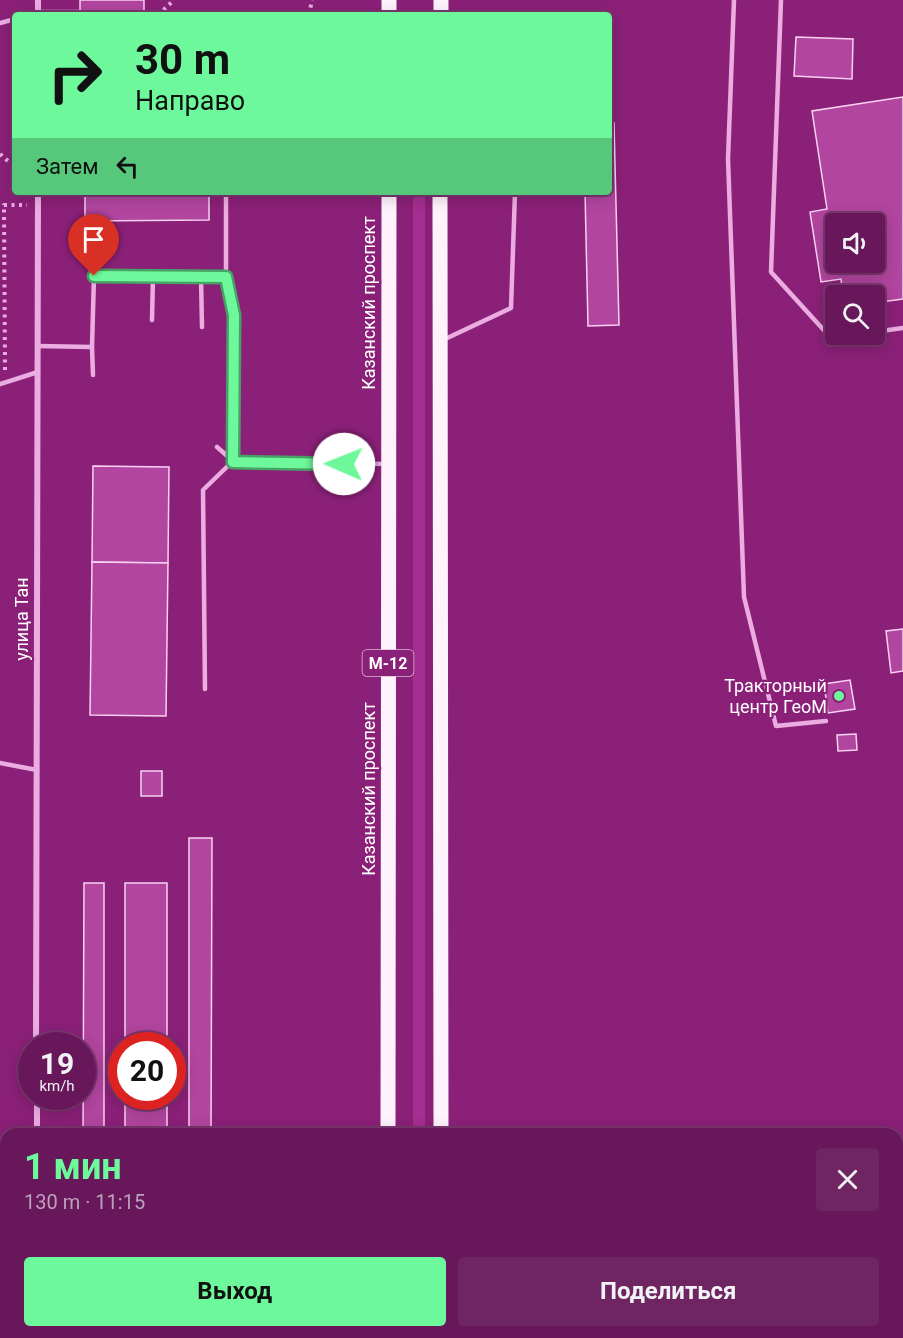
<!DOCTYPE html>
<html lang="ru">
<meta charset="utf-8">
<style>
body{margin:0;font-family:Roboto,sans-serif;background:#702563;color:#f1f3f6;height:100vh;display:flex;flex-direction:column;font-size:22px;white-space:nowrap}
*{box-sizing:border-box;margin:0}
p{font-size:20px;color:#bda0bb}
.icon{flex:none;width:33px;height:33px;fill:none;stroke:currentColor;stroke-width:2;stroke-linecap:round;stroke-linejoin:round}
.map{position:relative;flex:1;overflow:hidden}
.drawer{position:absolute;left:0px;top:1128px;width:903px;height:210px;display:flex;flex-direction:column;background:#68185a;border-radius:18px 18px 0 0;box-shadow:0 3px 15px #0003,0 0 0 2px #7b3770}
.drawer>*{flex:none}
.banner{position:absolute;left:12px;top:12px;width:600px;height:183px;border-radius:6px;box-shadow:0 3px 15px #0003,0 0 0 2px #7b3770;background:#6df99b;color:#111;overflow:hidden}
.controls{position:absolute;left:825px;top:213px;display:grid;gap:12px}
.controls a{display:grid;place-items:center;width:60px;height:60px;border-radius:6px;background:#68185a;box-shadow:0 3px 15px #0003,0 0 0 2px #7b3770;font-size:30px}
.speed{position:absolute;left:18px;top:1032px;display:flex;gap:12px;font-size:30px;font-weight:700;text-align:center}
.speed>*{display:grid;place-content:center;width:78px;height:78px;border-radius:50%;background:#68185a;box-shadow:0 3px 15px #0003,0 0 0 2px #7b3770;line-height:1}
.speed small{font-size:15px;font-weight:400}
.speed .limit{border:9px solid #d22;background:#fff;color:#111}
.pin{position:absolute;display:grid;place-items:center;width:51px;height:51px;color:#fff;margin:-62px -26px;border-radius:50% 50% 50% 0;rotate:-45deg;box-shadow:0 0 6px #0007}
.pin .icon{rotate:45deg}
.me{position:absolute;width:66px;margin:-33px;rotate:271deg;stroke-linejoin:round;filter:drop-shadow(0 0 4px #0008)}
.turn{display:flex;align-items:center;gap:21px;height:126px;padding:0 24px;font-size:27px}
.turn .icon{width:78px;height:78px;stroke-width:2.5}
.turn b{display:block;font-size:42px;line-height:51px}
.then{display:flex;align-items:center;height:57px;padding:0 24px;background:#0003;gap:12px;font-size:22px}
.round{display:grid;place-items:center;flex:none;width:63px;height:63px;border-radius:6px;background:#702563}
.summary{display:flex;align-items:center;justify-content:space-between;height:102px;padding:0 24px}
h1{font-size:36px;font-weight:700;line-height:45px;color:#6df99b}
.action{display:flex;gap:12px;margin-top:auto;padding:12px 24px}
.action a{flex:1;height:69px;border-radius:6px;background:#6df99b;color:#111;font-size:24px;font-weight:700;line-height:69px;text-align:center}
.action a+a{background:#702563;color:#f1f3f6}
.map>svg:first-child{display:block}
.green{fill:#a62d91}
.building{fill:#b2459f;stroke:#f8d2f2;stroke-width:1.5;fill-rule:evenodd}
.lines{fill:none;stroke-linecap:round;stroke-linejoin:round}
.path{stroke:#ebade1;stroke-width:4;stroke-dasharray:3 4.5;stroke-linecap:butt}
.service{stroke:#ebade1;stroke-width:4.5}
.minor{stroke:#ebade1;stroke-width:6}
.primary{stroke:#fef2fc;stroke-width:15}
.route-casing{stroke:#47a265;stroke-width:15}
.route{stroke:#6df99b;stroke-width:10}
.poi-dot{fill:#6df99b;stroke:#8b2078;stroke-width:2}
.labels{text-anchor:middle;stroke-width:4.5;stroke-linejoin:round;paint-order:stroke}
.shield{fill:#8b2078;stroke:#dcbcd6;stroke-width:1.5}
.shield-label{font-size:16px;font-weight:bold;fill:#fff}
.street-label{font-size:18px;fill:#fff;stroke:#8b2078}
.poi-label{font-size:18px;fill:#fff;stroke:#8b2078;text-anchor:end}
</style>
<div class="map">
<svg width="903" height="1338" viewBox="0 0 903 1338">
<rect width="100%" height="100%" fill="#8b2078"/>
<rect class="green" x="413" y="192" width="12" height="942"/>
<g class="building">
<rect x="80" y="0" width="64" height="15"/>
<path d="M 796,37 L 853,39 L 852,79 L 794,76 Z"/>
<path d="M 903,97 L 903,299 L 874,303 L 874,296 L 843,296 L 841,279 L 821,282 L 810,212 L 827,209 L 812,111 ZM 836,224 L 874,224 L 874,262 L 836,262 Z"/>
<path d="M 609,123 L 614,123 L 619,325 L 588,326 L 585,192 L 609,192 Z"/>
<path d="M 85,192 L 209,192 L 209,220 L 85,221 Z"/>
<path d="M 93,466 L 169,467 L 168,563 L 92,562 Z"/>
<path d="M 92,562 L 168,563 L 166,716 L 90,715 Z"/>
<path d="M 903,629 L 903,671 L 891,673 L 886,631 Z"/>
<path d="M 850,680 L 855,709 L 828,713 L 824,684 Z"/>
<path d="M 856,734 L 857,750 L 838,751 L 837,735 Z"/>
<rect x="141" y="771" width="21" height="25"/>
<path d="M 189,838 L 212,838 L 211,1134 L 189,1134 Z"/>
<path d="M 84,883 L 104,883 L 104,1134 L 83,1134 Z"/>
<rect x="125" y="883" width="42" height="163"/>
<rect x="125" y="1096" width="42" height="38"/>
<rect x="189" y="1332" width="22" height="6"/>
</g>
<g class="lines">
<g class="path">
<path d="M 158,15 L 174,0"/>
<path d="M 309,15 L 312,0"/>
<path d="M 0,154 L 15,167"/>
<path d="M 5,370 L 4,205 L 27,205"/>
</g>
<g class="service">
<path d="M 734,0 L 728,159 L 744,597 L 776,726 L 826,721"/>
<path d="M 781,0 L 771,272 L 831,338 L 859,334"/>
<path d="M 28,15 L 38,12 L 80,12"/>
<path d="M 0,23 L 15,19"/>
<path d="M 201,277 L 202,327"/>
<path d="M 226,277 L 234,315 L 233,461 L 387,464"/>
<path d="M 152,320 L 153,276"/>
<path d="M 874,332 L 903,328"/>
<path d="M 443,340 L 511,308 L 515,192"/>
<path d="M 38,346 L 92,347 L 94,276 L 226,277 L 226,192"/>
<path d="M 92,347 L 93,375"/>
<path d="M 0,384 L 38,372"/>
<path d="M 205,689 L 203,490 L 233,461 L 217,447"/>
<path d="M 0,763 L 37,770"/>
<path d="M 897,1200 L 903,1187"/>
<path d="M 897,1320 L 903,1320"/>
<path d="M 660,1338 L 739,1332"/>
</g>
<g class="minor">
<path d="M 38,0 L 38,15"/>
<path d="M 36,1046 L 38,192"/>
<path d="M 37,1096 L 37,1134"/>
<path d="M 37,1338 L 37,1332"/>
</g>
<g class="primary">
<path d="M 389,15 L 389,0"/>
<path d="M 441,15 L 441,0"/>
<path d="M 440,192 L 441,1134"/>
<path d="M 388,1134 L 389,192"/>
<path d="M 441,1332 L 441,1338"/>
<path d="M 387,1338 L 387,1332"/>
</g>
</g>
<g class="lines">
<g class="route-casing">
<path id="route" d="M 94,276 L 226,277 L 234,315 L 233,462 L 344,464"/>
</g>
<use href="#route" class="route"/>
</g>
<circle class="poi-dot" cx="839" cy="696" r="6"/>
<g class="labels">
<rect class="shield" x="362.5" y="650" width="51" height="26" rx="4.5"/>
<g class="shield-label">
<text x="388" y="669">М-12</text>
</g>
<g class="street-label">
<text transform="translate(369 303) rotate(-90)" y="6">Казанский проспект</text>
<text transform="translate(22 619) rotate(-90)" y="6">улица Тан</text>
<text transform="translate(369 789) rotate(-90)" y="6">Казанский проспект</text>
</g>
<g class="poi-label">
<text x="827" y="692">Тракторный<tspan x="827" dy="21">центр ГеоМ</tspan></text>
</g>
</g>
</svg>
<div class="controls">
<a><svg class="icon" aria-label="sound" viewBox="0 0 24 24"><path d="M4 9h4l5-4v14l-5-4H4zM17 9q2 3 0 6"/></svg></a>
<a><svg class="icon" aria-label="search" viewBox="0 0 24 24"><circle cx="10" cy="10" r="6"/><path d="M15 15l6 6"/></svg></a>
</div>
<div class="speed"><div>19<small>km/h</small></div><div class="limit">20</div></div>
<div class="pin" style="left:94px;top:276px;background:#d93025"><svg class="icon" aria-label="arrive" viewBox="0 0 24 24"><path d="M6 21V4h12l-3 4 3 4H6"/></svg></div>
<svg class="me" style="left:344px;top:464px" viewBox="-20 -20 40 40"><circle r="19" fill="#fff"/><path d="M0-13L10 11 0 6-10 11z" fill="#6df99b"/></svg>
<div class="banner">
<div class="turn"><svg class="icon" aria-label="right" viewBox="0 0 24 24"><path d="M7 20v-9h11M14 6l5 5-5 5"/></svg><div><b>30 m</b>Направо</div></div>
<div class="then">Затем<svg class="icon" aria-label="left" viewBox="0 0 24 24"><path d="M17 20v-9H6M10 6l-5 5 5 5"/></svg></div>
</div>
<section class="drawer">
<div class="summary"><div><h1>1 мин</h1><p>130 m · 11:15</p></div><a class="round"><svg class="icon" aria-label="close" viewBox="0 0 24 24"><path d="M6 6l12 12M18 6L6 18"/></svg></a></div>
<div class="action"><a>Выход</a><a>Поделиться</a></div>
</section>
</div>
